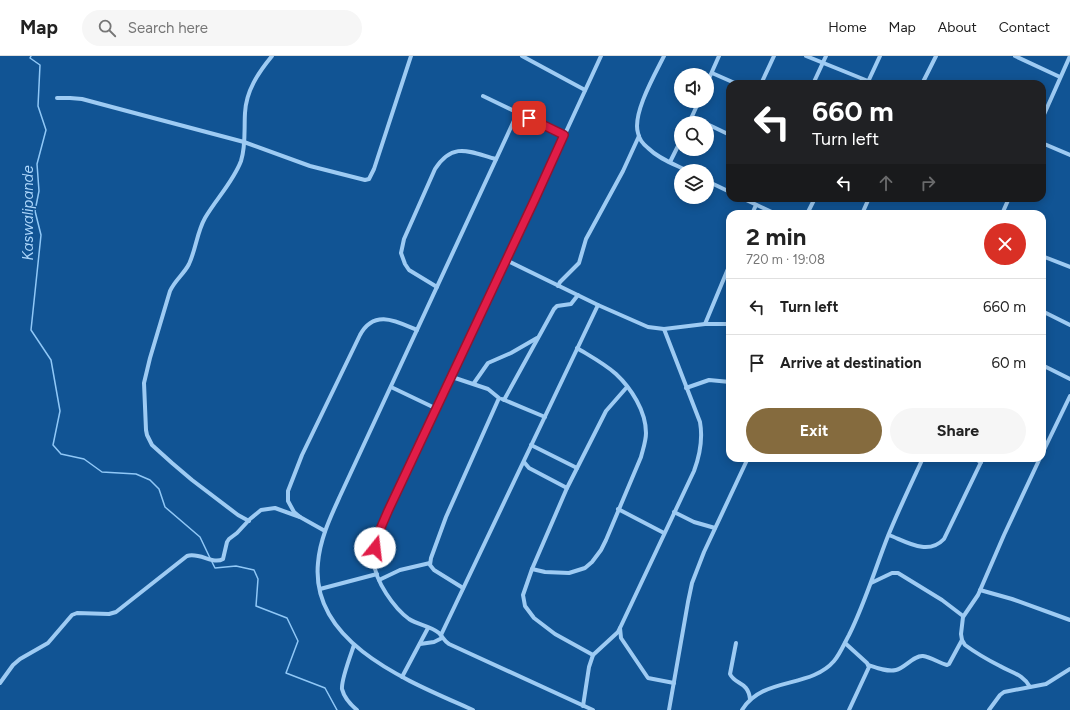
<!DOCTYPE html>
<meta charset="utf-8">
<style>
body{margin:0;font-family:Figtree,sans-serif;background:#f6f6f6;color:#222;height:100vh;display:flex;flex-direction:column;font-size:15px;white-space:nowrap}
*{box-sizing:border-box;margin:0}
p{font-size:13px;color:#767676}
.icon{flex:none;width:22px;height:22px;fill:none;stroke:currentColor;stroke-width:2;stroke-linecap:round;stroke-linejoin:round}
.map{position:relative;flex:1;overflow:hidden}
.panel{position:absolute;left:726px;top:154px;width:320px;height:252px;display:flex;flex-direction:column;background:#fff;border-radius:12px;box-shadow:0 2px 10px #0003}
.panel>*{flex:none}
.top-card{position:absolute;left:726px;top:24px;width:320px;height:122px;border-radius:12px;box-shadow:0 2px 10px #0003;background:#202124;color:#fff;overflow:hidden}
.fabs{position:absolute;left:674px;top:12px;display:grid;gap:8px}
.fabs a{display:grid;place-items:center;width:40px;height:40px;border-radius:50%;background:#fff;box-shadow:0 2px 10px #0003;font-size:20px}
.pin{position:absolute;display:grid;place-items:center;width:34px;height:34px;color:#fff;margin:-17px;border-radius:8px;box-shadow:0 2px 6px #0006}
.me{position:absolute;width:44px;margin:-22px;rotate:16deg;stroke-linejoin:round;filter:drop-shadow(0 0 3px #0008)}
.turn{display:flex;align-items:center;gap:14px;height:84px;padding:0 20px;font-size:18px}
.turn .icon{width:52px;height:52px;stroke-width:2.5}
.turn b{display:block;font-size:28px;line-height:34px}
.lanes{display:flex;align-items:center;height:38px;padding:0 20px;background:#0003;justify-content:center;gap:20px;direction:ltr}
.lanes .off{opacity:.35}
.round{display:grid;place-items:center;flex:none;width:42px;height:42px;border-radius:21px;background:#f6f6f6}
.head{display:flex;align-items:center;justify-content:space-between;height:68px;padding:0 20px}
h1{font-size:24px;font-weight:700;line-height:30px}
.cta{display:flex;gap:8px;margin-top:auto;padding:8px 20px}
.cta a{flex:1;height:46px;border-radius:24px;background:#856b3e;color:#fff;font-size:16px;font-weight:700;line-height:46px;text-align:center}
.cta a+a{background:#f6f6f6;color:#222}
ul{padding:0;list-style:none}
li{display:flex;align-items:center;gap:12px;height:56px;padding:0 20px;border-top:1px solid #e0e0e0}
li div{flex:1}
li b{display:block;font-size:15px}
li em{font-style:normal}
header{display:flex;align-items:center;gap:24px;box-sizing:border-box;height:56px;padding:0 20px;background:#fff;border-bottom:1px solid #e0e0e0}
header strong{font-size:19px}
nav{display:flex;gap:22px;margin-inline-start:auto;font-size:14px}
.search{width:280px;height:36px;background:#f6f6f6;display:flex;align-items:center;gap:10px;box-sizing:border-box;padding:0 14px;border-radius:22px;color:#767676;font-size:15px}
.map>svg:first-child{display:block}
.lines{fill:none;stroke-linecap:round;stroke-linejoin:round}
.stream{stroke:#90c8f7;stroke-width:1.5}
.street{stroke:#9ecbf3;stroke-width:4}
.route-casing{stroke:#92132f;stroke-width:10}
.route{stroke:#e11d48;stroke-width:7}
.labels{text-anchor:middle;stroke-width:3;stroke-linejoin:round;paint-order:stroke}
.water-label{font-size:15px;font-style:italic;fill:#abd5fa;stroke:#115494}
</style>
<header>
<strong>Map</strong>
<div class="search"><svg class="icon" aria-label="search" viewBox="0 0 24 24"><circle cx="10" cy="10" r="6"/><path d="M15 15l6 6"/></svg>Search here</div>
<nav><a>Home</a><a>Map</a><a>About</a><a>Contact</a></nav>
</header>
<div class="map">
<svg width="1070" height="654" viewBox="0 0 1070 654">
<rect width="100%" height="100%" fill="#115494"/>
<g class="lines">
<g class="stream">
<path d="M 31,0 L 30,2 L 40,9 L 38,50 L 46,74 L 37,108 L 39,135 L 35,155 L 41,179 L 31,274 L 51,304 L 60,355 L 53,389 L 61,398 L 84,403 L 102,416 L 136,418 L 150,424 L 159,433 L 165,451 L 200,481 L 210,502"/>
<path d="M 212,506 L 215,512 L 236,510 L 254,514 L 258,523 L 256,550 L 287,562 L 298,585 L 286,617 L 325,632 L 337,654"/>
</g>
<g class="street">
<path d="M 522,0 L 585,34"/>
<path d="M 664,0 C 655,18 632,58 638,77 C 639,83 643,88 648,92 C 659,103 674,108 688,115"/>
<path d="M 806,0 L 868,25"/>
<path d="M 1015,0 L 1060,21"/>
<path d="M 712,17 L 737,28"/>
<path d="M 707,27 L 719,0"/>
<path d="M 761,28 L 774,0"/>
<path d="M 813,28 L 826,0"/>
<path d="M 867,28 L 880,0"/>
<path d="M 922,28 L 936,0"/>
<path d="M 483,40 L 564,79"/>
<path d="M 57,42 L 70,42 L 82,43 L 127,55 L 244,86 L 310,110 L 365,124 L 369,123 L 374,113 L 411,0"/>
<path d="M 692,61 L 705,67"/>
<path d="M 1042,63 L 1070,0"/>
<path d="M 689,67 L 699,45"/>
<path d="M 707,68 L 730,79"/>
<path d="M 1042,87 L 1070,99"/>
<path d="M 670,106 L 681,84"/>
<path d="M 707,125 L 730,136"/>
<path d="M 742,142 L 776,158"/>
<path d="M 752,158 L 756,149"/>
<path d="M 807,158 L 815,142"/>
<path d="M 862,158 L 869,142"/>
<path d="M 1002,158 L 1009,142"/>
<path d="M 1042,200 L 1070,211"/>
<path d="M 506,204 L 598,249 L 648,271 L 664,273 L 705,268 L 730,268"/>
<path d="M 558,230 L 560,226 L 579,207 L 586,183 L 623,115 L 639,80"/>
<path d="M 437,231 L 409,214 L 405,208 L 401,197 L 404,183 L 435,113 C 453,85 470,96 496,103"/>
<path d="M 1042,255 L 1070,269"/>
<path d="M 705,268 L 730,208"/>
<path d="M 1042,309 L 1070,323"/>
<path d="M 452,321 L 488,333 L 499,342 L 446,461 L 431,502 L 430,509 L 434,514 L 463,532"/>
<path d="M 474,327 L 488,307 L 511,297 L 537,282"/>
<path d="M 391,331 L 437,353"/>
<path d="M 686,332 L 709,324 L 730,326"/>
<path d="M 502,343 L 545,361"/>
<path d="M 504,344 L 554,253 L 557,250 L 571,248 L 578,239"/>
<path d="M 531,389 L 577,412"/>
<path d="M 1042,398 L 1070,340"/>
<path d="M 973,402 L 981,406"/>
<path d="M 524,406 L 529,412 L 567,432"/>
<path d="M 618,453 L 664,477"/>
<path d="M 674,456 L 694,466 L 715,472"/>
<path d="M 249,465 L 238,459 L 192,424 L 172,407 L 152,389 L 147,379 L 146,374 L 144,327 L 150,302 L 170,235 C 175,224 184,218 189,208 C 196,193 197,176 205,162 C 216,143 233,126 241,105 C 246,90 244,73 245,57 C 246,35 258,17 272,0"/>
<path d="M 325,475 L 300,461 L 294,456 L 288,445 L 288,435 L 302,399 L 360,279 C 374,253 396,265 417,274"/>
<path d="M 889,479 C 907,486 928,500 944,483 L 983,402"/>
<path d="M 532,513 L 545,516 L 569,517 L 585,512 L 592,506 L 601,494 L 606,484 L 641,401 C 643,393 646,385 646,377 C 646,355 631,332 616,318 C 605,308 590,300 577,292"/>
<path d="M 379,524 L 400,514 L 430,507"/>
<path d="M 871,527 L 892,517 L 898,517 L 942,544 L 963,560"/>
<path d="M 320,533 L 377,518"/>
<path d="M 980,534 L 1012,543 L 1070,564"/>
<path d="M 620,572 L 621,582 L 648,622 L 674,627"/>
<path d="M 441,579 L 598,249"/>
<path d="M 736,587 L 730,618 C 735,629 748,625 750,643"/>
<path d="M 845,587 L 867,607 L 869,611 L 849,654"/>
<path d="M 420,588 L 434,586 L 442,582"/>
<path d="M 354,589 C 351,598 341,624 342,633 C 344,641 351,649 357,654"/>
<path d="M 593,599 L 555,578 L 534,562 L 525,550 L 523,539 L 532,513 L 567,432 L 606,355 L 627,331"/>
<path d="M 868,609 C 877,612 887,616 896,614 C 905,612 914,599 923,600 C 931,601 939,607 947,609 L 949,608 L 962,584"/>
<path d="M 402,621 L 428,572"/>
<path d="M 0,627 L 13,609 L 20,603 L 48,587 L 72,559 L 77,557 L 109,558 L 116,556 L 187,500 C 200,496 213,509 223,503 L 227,486 L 229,483 L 237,477 L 250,463 L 261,454 L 275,452 L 300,461"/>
<path d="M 1030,631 C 1023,618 1012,617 1000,610 C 988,604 976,597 965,589 L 962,584 L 961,578 L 963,561 L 978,539 L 1004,479 L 1040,402"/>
<path d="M 583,650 L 589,611 L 593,599 L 618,576 L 620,572 L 694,415 C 700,399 703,383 700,366 L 664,273"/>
<path d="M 473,654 C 413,627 310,589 318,507 C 320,483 330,462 340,440 L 518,56"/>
<path d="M 593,654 L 449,588 C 444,585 443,581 439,577 C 431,570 418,569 409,563 C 394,552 375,525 374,506 C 373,496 376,485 379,476 L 535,143 L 601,0"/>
<path d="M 669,654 L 688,546 L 692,527 L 704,496 L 748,402"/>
<path d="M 742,654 C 763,620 810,633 834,605 C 840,598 844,588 849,579 C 865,547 875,513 888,480 C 899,453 911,428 923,402"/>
<path d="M 989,654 L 1000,639 L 1004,636 L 1046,628 L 1070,613"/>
</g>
</g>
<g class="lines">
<g class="route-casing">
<path id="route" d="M 375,492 L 379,476 L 388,455 L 535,143 L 564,79 L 529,62"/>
</g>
<use href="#route" class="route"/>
</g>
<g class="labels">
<g class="water-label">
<text transform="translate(28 157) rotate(-90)" y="5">Kaswalipande</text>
</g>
</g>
</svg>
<div class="fabs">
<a><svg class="icon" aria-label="sound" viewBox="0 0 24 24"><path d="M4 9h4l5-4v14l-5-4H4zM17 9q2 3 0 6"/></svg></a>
<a><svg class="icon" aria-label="search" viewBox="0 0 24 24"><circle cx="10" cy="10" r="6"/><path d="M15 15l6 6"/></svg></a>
<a><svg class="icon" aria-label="layers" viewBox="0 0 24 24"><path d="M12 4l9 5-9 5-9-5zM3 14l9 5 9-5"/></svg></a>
</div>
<div class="pin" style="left:529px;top:62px;background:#d93025"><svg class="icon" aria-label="arrive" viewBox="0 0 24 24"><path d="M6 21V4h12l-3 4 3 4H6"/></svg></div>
<svg class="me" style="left:375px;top:492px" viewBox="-20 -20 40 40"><circle r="19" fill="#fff"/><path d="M0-13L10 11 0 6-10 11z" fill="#e11d48"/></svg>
<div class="top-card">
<div class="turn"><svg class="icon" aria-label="left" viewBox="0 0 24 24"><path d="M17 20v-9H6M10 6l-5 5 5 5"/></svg><div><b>660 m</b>Turn left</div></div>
<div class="lanes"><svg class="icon" aria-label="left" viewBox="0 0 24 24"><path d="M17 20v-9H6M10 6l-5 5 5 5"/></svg><svg class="icon off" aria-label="ahead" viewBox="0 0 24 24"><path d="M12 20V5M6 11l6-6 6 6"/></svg><svg class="icon off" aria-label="right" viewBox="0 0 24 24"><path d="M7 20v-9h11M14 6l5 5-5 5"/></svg></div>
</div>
<section class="panel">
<div class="head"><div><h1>2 min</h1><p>720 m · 19:08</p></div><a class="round" style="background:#d93025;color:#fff"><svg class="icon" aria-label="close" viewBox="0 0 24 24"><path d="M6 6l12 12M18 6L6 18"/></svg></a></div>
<ul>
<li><svg class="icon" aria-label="left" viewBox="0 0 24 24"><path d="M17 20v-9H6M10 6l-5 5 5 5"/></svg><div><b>Turn left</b></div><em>660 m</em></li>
<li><svg class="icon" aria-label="arrive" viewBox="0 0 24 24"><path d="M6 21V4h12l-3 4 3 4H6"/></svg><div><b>Arrive at destination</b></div><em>60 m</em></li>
</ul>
<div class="cta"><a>Exit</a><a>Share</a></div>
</section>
</div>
